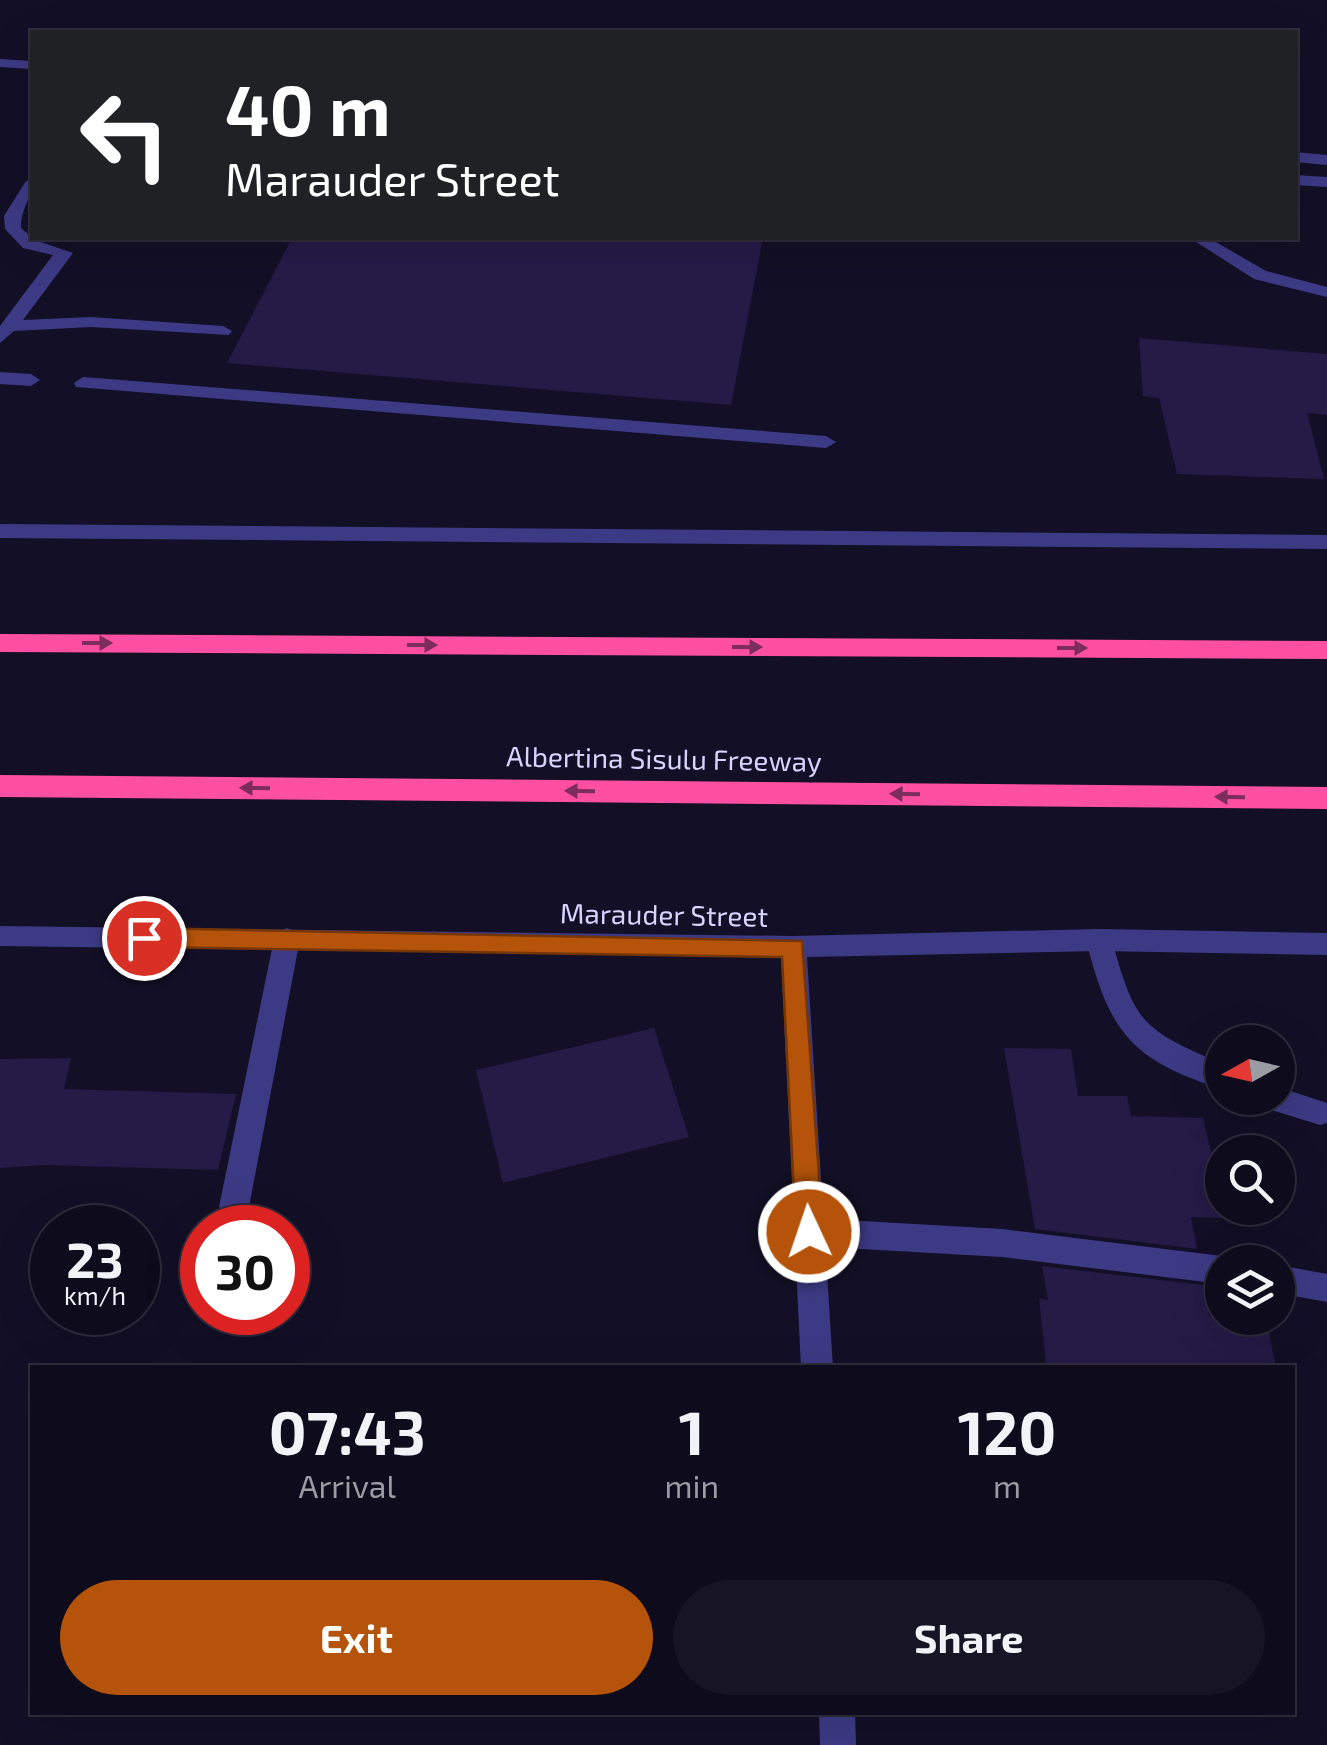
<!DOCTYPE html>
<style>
body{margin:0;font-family:"Exo 2",sans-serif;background:#171425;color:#f1f3f6;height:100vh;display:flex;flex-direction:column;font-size:38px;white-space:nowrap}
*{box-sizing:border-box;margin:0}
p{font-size:32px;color:#9b9ba3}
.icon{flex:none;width:55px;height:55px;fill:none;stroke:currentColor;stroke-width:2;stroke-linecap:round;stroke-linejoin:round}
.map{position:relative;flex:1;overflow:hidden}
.details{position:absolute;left:30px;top:1365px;width:1265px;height:350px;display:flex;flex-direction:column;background:#0e0b1c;border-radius:0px;box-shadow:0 10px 40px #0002,0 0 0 2px #2e2b3b}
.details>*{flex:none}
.top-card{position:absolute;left:30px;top:30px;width:1268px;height:210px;border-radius:0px;box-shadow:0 10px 40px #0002,0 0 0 2px #2e2b3b;background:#202124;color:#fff;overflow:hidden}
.needle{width:65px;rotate:262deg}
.fabs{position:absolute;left:1205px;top:1025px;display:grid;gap:20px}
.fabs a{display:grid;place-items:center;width:90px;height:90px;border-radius:50%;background:#0e0b1c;box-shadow:0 10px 40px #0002,0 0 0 2px #2e2b3b;font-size:50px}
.speed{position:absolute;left:30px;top:1205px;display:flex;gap:20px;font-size:50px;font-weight:700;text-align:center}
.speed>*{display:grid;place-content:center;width:130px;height:130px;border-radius:50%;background:#0e0b1c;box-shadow:0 10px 40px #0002,0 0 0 2px #2e2b3b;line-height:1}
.speed small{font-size:25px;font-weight:400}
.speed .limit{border:15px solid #d22;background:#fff;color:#111}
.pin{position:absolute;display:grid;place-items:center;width:85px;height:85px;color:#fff;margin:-42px;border:5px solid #fff;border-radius:50%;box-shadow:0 2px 10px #0007}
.me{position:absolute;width:110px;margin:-55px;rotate:357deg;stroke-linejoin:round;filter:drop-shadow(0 0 8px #0008)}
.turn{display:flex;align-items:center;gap:35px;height:210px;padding:0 30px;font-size:45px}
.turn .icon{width:130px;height:130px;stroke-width:2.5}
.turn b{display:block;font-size:70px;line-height:85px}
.eta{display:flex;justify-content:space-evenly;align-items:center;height:170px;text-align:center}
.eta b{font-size:60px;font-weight:700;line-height:70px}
.button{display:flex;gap:20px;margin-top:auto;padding:20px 30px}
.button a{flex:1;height:115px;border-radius:60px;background:#b45309;color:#fff;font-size:40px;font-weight:700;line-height:115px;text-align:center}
.button a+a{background:#171425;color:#f1f3f6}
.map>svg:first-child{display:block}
.building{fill:#241b47}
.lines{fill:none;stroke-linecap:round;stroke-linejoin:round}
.service{fill:#3d3a85;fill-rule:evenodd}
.minor{fill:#3d3a85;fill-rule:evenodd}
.motorway{fill:#ff4fa3;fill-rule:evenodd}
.oneway{fill:#7d2c5e}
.route{fill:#b45309;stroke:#753606;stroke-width:2.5}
.labels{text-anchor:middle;stroke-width:10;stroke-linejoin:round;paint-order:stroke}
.street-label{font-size:28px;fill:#d9d4ff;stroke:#130f26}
</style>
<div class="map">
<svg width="1327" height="1745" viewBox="0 0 1327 1745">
<rect width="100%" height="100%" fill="#130f26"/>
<g class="building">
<path d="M 292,238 L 763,238 L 731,405 L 227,363 Z"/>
<path d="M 1139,338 L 1327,354 L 1327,415 L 1307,413 L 1324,479 L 1177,474 L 1159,398 L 1143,396 Z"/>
<path d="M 654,1028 L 689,1137 L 503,1183 L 476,1070 Z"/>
<path d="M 1004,1048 L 1071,1049 L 1078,1096 L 1127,1096 L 1131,1116 L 1203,1118 L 1227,1218 L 1191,1217 L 1197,1249 L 1035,1229 Z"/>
<path d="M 71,1058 L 64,1089 L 236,1094 L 218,1170 L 45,1165 L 0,1168 L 0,1059 Z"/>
<path d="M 1042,1266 L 1203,1285 L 1209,1316 L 1267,1322 L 1276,1368 L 1085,1368 L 1046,1363 L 1039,1299 L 1048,1300 Z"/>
</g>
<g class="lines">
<g class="service">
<path d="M 0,59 L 32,61 L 32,69 L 0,67 Z"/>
<path d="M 1295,152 L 1327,155 L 1327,165 L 1295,162 Z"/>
<path d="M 1295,175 L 1327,177 L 1327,187 L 1295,185 Z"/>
<path d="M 32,179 C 33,198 20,209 21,228 L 35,240 L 73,253 L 23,320 L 91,317 L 223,326 L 232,331 L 229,335 L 91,327 L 14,331 L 0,343 L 0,326 L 53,255 L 23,248 L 5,229 L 4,216 L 26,181 Z"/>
<path d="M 1190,238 L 1209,238 L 1266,271 L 1327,287 L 1327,297 L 1254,279 Z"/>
<path d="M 0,372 L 31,374 L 40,380 L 31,386 L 0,384 Z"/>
<path d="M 83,377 L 826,436 L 836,442 L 826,448 L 76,387 L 74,383 Z"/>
<path d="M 287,928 L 296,932 L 300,939 L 249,1207 L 244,1217 L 234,1220 L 224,1217 L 219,1207 L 274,939 L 278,932 Z"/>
<path d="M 1099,929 L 1108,933 L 1112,940 C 1135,1025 1143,1029 1222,1064 L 1222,1089 C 1130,1060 1109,1031 1086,940 L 1090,933 Z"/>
<path d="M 1278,1087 L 1327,1103 L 1327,1123 L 1320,1125 L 1262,1107 L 1258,1098 L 1278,1098 Z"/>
<path d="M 809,1218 L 1002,1229 L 1222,1256 L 1234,1262 L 1222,1262 L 1222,1284 L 1002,1257 L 809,1246 L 799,1242 L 794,1232 L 799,1222 Z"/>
<path d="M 1278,1265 L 1327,1274 L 1327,1302 L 1278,1293 Z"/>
</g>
<g class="minor">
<path d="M 0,524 L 1327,535 L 1327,549 L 0,538 Z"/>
<path d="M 0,926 L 793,936 L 1099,929 L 1327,933 L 1327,955 L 1099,951 L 807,957 L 833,1368 L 801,1368 L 781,957 L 0,946 Z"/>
<path d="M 819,1712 L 855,1712 L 856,1745 L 820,1745 Z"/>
</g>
<g class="motorway">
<path d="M 0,634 L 1327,641 L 1327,659 L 0,652 Z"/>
<path d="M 0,775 L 1327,787 L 1327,809 L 0,797 Z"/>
</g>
</g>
<defs><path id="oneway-solid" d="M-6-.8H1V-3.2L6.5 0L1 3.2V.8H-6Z" transform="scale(2.5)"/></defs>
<g class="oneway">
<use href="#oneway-solid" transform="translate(97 643)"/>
<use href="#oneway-solid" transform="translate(422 645)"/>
<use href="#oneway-solid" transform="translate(747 647)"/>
<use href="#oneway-solid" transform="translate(1072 648)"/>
<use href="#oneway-solid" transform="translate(255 788) rotate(-179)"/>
<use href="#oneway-solid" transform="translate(580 791) rotate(-179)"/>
<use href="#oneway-solid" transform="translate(905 794) rotate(-179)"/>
<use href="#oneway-solid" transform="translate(1230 797) rotate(-179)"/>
</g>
<path class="route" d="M 144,928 L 802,941 L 823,1232 L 819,1241 L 809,1245 L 800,1241 L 796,1232 L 782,957 L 144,947 L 132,938 Z"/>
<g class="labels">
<g class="street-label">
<text transform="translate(664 759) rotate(1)" y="10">Albertina Sisulu Freeway</text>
<text transform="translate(664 915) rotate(1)" y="10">Marauder Street</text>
</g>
</g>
</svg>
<div class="fabs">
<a><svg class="needle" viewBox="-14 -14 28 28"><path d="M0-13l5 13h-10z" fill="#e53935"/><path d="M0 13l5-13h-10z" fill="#9b9ba3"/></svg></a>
<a><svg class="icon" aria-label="search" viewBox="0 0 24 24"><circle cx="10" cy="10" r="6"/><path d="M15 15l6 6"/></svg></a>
<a><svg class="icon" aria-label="layers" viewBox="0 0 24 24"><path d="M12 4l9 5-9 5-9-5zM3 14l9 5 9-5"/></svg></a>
</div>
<div class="speed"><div>23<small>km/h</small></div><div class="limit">30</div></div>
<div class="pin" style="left:144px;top:938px;background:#d93025"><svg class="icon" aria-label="arrive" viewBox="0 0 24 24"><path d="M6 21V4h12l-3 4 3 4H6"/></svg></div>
<svg class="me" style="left:809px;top:1232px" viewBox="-20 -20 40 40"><circle r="17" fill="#b45309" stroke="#fff" stroke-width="3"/><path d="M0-11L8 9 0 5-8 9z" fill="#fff"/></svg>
<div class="top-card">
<div class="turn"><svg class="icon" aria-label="left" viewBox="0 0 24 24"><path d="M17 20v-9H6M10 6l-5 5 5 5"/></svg><div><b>40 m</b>Marauder Street</div></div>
</div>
<section class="details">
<div class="eta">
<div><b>07:43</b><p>Arrival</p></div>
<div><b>1</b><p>min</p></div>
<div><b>120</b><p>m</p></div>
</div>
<div class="button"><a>Exit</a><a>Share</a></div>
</section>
</div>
